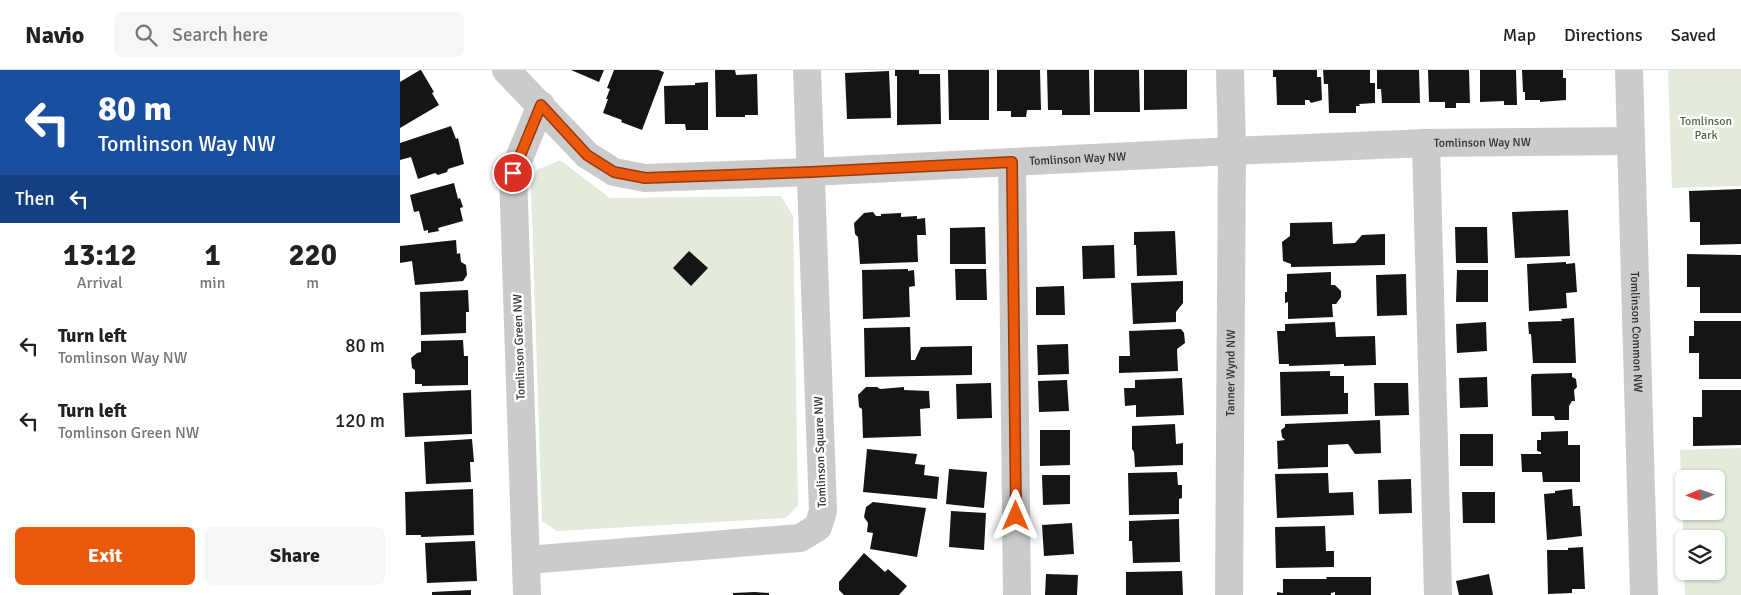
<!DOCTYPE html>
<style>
body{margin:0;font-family:Signika,sans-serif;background:#f6f6f6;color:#202124;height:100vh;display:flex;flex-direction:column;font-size:19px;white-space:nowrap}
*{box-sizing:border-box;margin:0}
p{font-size:16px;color:#757577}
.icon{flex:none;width:28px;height:28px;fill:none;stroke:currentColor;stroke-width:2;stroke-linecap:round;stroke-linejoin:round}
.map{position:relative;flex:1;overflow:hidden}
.panel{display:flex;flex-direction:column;background:#fff;width:400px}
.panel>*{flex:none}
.top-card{background:#1a4fa0;color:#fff;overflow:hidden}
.needle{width:32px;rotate:268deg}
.fabs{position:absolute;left:1275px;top:400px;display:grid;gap:10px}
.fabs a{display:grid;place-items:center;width:50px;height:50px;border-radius:8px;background:#fff;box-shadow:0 1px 4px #0004;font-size:25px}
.pin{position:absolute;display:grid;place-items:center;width:42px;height:42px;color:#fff;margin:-21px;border:2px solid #fff;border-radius:50%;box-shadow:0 1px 5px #0007}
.me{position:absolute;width:55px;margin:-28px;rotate:0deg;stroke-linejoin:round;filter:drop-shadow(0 0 4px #0008)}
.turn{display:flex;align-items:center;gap:18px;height:105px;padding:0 15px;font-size:22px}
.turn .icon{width:65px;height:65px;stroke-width:2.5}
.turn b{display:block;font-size:35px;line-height:42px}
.then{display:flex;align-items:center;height:48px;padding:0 15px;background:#0003;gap:10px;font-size:19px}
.eta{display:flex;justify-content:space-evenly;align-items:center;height:85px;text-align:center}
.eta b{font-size:30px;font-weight:700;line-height:35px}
.button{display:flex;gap:10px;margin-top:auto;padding:10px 15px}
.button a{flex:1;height:58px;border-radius:8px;background:#ea580c;color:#fff;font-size:20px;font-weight:700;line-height:58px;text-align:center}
.button a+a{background:#f6f6f6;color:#202124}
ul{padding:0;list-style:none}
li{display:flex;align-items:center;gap:15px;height:75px;padding:0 15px}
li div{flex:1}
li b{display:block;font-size:19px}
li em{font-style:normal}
header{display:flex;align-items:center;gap:30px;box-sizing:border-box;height:70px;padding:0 25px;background:#fff;border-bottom:1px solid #e0e0e0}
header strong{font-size:24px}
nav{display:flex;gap:28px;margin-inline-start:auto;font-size:18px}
.search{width:350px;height:45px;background:#f6f6f6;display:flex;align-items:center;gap:12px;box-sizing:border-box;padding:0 18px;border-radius:8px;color:#757577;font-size:19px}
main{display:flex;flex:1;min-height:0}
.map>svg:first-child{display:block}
.green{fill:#e2ebdc;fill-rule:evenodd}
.building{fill:#151515}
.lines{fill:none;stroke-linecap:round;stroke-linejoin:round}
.minor{stroke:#cbcbcb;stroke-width:28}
.route-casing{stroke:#983908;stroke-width:12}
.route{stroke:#ea580c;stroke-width:9}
.labels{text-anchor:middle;stroke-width:5;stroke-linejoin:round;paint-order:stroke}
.park-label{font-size:12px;fill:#4a683d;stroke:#fff}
.street-label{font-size:12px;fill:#2e2e2e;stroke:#fff}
</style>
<header>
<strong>Navio</strong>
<div class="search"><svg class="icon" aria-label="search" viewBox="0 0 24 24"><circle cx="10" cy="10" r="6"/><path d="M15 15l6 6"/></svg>Search here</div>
<nav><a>Map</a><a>Directions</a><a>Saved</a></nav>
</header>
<main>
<section class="panel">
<div class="top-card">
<div class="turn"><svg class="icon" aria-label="left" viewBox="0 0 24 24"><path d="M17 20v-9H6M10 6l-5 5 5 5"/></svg><div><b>80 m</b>Tomlinson Way NW</div></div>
<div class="then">Then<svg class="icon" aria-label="left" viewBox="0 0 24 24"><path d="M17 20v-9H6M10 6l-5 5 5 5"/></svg></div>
</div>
<div class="eta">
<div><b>13:12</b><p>Arrival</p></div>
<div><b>1</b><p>min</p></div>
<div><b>220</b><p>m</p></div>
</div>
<ul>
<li><svg class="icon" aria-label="left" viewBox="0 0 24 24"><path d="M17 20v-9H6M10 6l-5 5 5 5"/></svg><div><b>Turn left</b><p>Tomlinson Way NW</p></div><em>80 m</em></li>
<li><svg class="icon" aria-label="left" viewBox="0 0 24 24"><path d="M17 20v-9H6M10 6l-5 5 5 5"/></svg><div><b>Turn left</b><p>Tomlinson Green NW</p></div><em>120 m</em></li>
</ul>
<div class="button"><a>Exit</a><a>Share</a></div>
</section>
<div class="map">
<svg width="1341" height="525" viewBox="0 0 1341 525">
<rect width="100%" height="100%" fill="#fff"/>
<g class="green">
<path d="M 1268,0 L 1341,0 L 1341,116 L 1272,118 Z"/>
<path d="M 160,90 L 210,128 L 381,126 L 393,146 L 398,435 L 386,448 L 157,461 L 142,451 L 131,117 L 137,100 Z"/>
<path d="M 1341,378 L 1341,525 L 1285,525 L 1284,501 L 1316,501 L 1316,469 L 1284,469 L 1284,484 L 1280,380 ZM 1284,409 L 1316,409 L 1316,441 L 1284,441 Z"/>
</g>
<g class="building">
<path d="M 20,0 L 21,0 L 34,22 L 32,23 L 39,35 L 0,58 L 0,12 Z"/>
<path d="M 171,0 L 204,0 L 199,12 Z"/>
<path d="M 214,0 L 258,0 L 264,2 L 242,60 L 221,52 L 222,50 L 203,43 L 208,29 L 206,29 L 210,19 L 207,18 Z"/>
<path d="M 315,0 L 335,0 L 336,5 L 357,4 L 358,45 L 345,45 L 345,47 L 316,47 Z"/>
<path d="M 495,0 L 519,0 L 519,4 L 540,4 L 541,54 L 497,55 L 497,6 L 495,6 Z"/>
<path d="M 548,0 L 589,0 L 589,50 L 549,50 Z"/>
<path d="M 597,0 L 640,0 L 641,40 L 627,40 L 626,47 L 611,47 L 611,41 L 597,41 Z"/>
<path d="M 647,0 L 689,0 L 690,45 L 662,45 L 662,40 L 648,40 Z"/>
<path d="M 694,0 L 739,0 L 740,42 L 694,42 Z"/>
<path d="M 744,0 L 787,0 L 787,39 L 744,40 Z"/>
<path d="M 873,0 L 917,0 L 917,7 L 921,7 L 922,30 L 911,33 L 909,30 L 905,30 L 905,35 L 877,35 L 876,7 L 873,7 Z"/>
<path d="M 923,0 L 970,0 L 970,13 L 975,13 L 975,33 L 959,34 L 960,36 L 956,36 L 956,43 L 929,43 L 928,14 L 924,14 Z"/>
<path d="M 977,0 L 1019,0 L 1020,33 L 982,33 L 981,19 L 977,19 Z"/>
<path d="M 1028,0 L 1069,0 L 1070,33 L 1056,33 L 1056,38 L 1045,38 L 1045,32 L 1029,32 Z"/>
<path d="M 1080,0 L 1116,0 L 1117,35 L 1104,35 L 1104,31 L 1080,32 Z"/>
<path d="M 1122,0 L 1163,0 L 1163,8 L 1166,8 L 1166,30 L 1140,32 L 1140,30 L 1125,30 L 1125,22 L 1123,22 Z"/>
<path d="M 489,1 L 491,48 L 447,49 L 445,3 Z"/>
<path d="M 308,12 L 308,60 L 286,60 L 285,54 L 265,54 L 264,16 L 295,15 L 295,13 Z"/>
<path d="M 51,56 L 56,69 L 58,68 L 64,94 L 48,99 L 47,102 L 38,105 L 35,103 L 18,109 L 11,87 L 0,90 L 0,73 Z"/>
<path d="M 54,113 L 58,129 L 60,128 L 63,137 L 60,138 L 63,151 L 38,158 L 39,161 L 28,163 L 28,160 L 24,161 L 19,141 L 14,142 L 10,125 Z"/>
<path d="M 1341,119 L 1341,174 L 1300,175 L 1300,152 L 1290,152 L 1289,121 Z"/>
<path d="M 1168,140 L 1170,186 L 1115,188 L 1112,142 Z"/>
<path d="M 473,142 L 476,146 L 481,146 L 481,144 L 501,143 L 501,147 L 517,146 L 517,149 L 525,148 L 526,165 L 517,165 L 518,192 L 460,194 L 458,167 L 455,164 L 454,153 L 464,143 Z"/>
<path d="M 932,152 L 933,174 L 955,173 L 962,165 L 985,164 L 985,195 L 891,197 L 891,194 L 883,191 L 882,172 L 890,166 L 890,153 Z"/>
<path d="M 585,157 L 586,194 L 550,194 L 550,158 Z"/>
<path d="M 1055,157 L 1087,157 L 1088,193 L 1056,193 Z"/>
<path d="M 775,161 L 777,205 L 737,206 L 736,175 L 734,175 L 734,162 Z"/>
<path d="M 56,170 L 57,184 L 60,183 L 61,192 L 66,195 L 67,205 L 63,211 L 15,215 L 12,191 L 0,193 L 0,176 Z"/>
<path d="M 714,175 L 715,208 L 683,209 L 682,176 Z"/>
<path d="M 289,181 L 308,198 L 291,216 L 273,198 Z"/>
<path d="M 1287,184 L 1341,185 L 1341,243 L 1300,243 L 1300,217 L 1287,217 Z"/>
<path d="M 1166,192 L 1166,194 L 1175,193 L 1177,222 L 1166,223 L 1167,238 L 1129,241 L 1127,194 Z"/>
<path d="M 508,199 L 508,201 L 514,200 L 515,216 L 509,217 L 510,247 L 463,249 L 462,200 Z"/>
<path d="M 555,199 L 586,199 L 587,230 L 556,230 Z"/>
<path d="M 1057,200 L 1088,200 L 1088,232 L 1056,232 Z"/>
<path d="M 931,202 L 931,215 L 935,215 L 941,221 L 941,227 L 936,234 L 932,234 L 933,247 L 888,249 L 888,232 L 885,233 L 885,222 L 887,222 L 887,204 Z"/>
<path d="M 1006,204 L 1007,245 L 977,246 L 976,205 Z"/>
<path d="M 783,211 L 783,233 L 776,242 L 776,252 L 733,254 L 731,213 Z"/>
<path d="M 664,216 L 665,245 L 636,245 L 636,217 Z"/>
<path d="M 68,220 L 69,242 L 66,242 L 66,263 L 21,265 L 20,222 Z"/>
<path d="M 1174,248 L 1176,293 L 1133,293 L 1131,264 L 1129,264 L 1128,252 L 1162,251 L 1161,249 Z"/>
<path d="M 1294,251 L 1341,251 L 1341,309 L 1299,309 L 1299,283 L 1289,283 L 1289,266 L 1294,266 Z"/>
<path d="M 935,252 L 936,267 L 975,266 L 976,295 L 944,296 L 944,294 L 889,296 L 889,294 L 879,294 L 877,261 L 885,261 L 885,254 Z"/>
<path d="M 1086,252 L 1087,281 L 1057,283 L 1056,254 Z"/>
<path d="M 510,257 L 511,290 L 515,290 L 521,277 L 572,276 L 572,305 L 465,307 L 464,258 Z"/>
<path d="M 781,259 L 784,263 L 785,273 L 777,279 L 778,301 L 719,303 L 719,286 L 730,286 L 729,261 Z"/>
<path d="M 63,270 L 64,286 L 68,286 L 68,315 L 22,316 L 22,314 L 15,314 L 15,300 L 12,298 L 11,288 L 17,283 L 21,282 L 21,271 Z"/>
<path d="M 668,274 L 669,304 L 638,305 L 637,275 Z"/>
<path d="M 930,301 L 930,306 L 944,306 L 944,323 L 948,323 L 948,344 L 881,346 L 880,302 Z"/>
<path d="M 1172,303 L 1172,307 L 1176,309 L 1177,317 L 1174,320 L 1175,331 L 1172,331 L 1169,336 L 1169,350 L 1155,350 L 1154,346 L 1132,346 L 1131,307 L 1132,304 Z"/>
<path d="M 1087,307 L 1088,337 L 1060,338 L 1059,308 Z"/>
<path d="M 782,308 L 784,345 L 736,347 L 736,335 L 725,336 L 724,318 L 735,318 L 735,310 Z"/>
<path d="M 667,310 L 669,341 L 639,342 L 638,311 Z"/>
<path d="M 591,313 L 592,348 L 557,349 L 556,314 Z"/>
<path d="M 974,313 L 1008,313 L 1009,345 L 975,346 Z"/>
<path d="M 466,317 L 477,317 L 480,319 L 504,317 L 504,320 L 529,321 L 530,338 L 520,339 L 521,366 L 463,368 L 462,339 L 459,337 L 458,325 Z"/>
<path d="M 71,320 L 72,364 L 5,367 L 3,323 Z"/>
<path d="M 1302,320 L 1341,320 L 1341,375 L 1293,376 L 1293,347 L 1302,347 Z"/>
<path d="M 980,350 L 981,383 L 955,384 L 948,374 L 928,375 L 928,397 L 878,399 L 877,371 L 885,370 L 882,367 L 881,360 L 885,357 L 885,354 Z"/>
<path d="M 775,354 L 776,374 L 783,373 L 783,395 L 735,397 L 734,382 L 732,379 L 732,356 Z"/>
<path d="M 640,360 L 670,360 L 670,395 L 640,396 Z"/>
<path d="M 1168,361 L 1168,375 L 1180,375 L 1180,412 L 1143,412 L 1142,402 L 1122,402 L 1121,384 L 1141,384 L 1141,382 L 1137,381 L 1137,370 L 1141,370 L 1141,362 Z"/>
<rect x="1060" y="364" width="33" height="32"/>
<path d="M 72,369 L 74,392 L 70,392 L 71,412 L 26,414 L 24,372 Z"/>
<path d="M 467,379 L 517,384 L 515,394 L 525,395 L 524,405 L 539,407 L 537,429 L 463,422 Z"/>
<path d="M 549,399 L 587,402 L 584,438 L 546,434 Z"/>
<path d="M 777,402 L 778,415 L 782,415 L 782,428 L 779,429 L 779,444 L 729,445 L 728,403 Z"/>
<path d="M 928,403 L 929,423 L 953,422 L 954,445 L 877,448 L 875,404 Z"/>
<path d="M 642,405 L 670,405 L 670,434 L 643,435 Z"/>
<path d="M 1011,409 L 1012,443 L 979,444 L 978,410 Z"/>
<path d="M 73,419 L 74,465 L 21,467 L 21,465 L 6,465 L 5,422 Z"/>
<path d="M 1172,419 L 1173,436 L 1180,436 L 1182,466 L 1147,470 L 1144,424 L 1155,423 L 1155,421 Z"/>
<path d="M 1062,422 L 1095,422 L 1095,453 L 1063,453 Z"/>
<path d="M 473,432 L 526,438 L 517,487 L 470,479 L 473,463 L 467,462 L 468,453 L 464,447 L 466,437 Z"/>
<path d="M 551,441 L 586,443 L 584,480 L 549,477 Z"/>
<path d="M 779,449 L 780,492 L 733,493 L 732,471 L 729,471 L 729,451 Z"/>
<path d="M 672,453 L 674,484 L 644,486 L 642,455 Z"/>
<path d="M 925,456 L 926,481 L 934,481 L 934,497 L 876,498 L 875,457 Z"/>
<path d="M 75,471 L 77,511 L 27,513 L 25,473 Z"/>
<path d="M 1183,477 L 1185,519 L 1172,519 L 1172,523 L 1148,524 L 1147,480 L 1168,480 L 1168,478 Z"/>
<path d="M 464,483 L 485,502 L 488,499 L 507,516 L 499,525 L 444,525 L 439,520 L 439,512 Z"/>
<path d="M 782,501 L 783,525 L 726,525 L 726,502 Z"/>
<path d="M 646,504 L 678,505 L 677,525 L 645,525 Z"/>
<path d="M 1089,504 L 1093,525 L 1059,525 L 1056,511 Z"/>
<path d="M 926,507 L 971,507 L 971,525 L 935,525 L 935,522 L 931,523 L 931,525 L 877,525 L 877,522 L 883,523 L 883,509 L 927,509 Z"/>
<path d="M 71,520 L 71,525 L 32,525 L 32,522 Z"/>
<path d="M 333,523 L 355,522 L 369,523 L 369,525 L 333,525 Z"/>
</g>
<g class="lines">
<g class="minor">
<path id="s1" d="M 106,0 L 187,85 L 214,102 L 245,108 L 411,102 L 832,81 L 1026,73 L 1231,71"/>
<path id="s2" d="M 1229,0 L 1244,525"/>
<path d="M 1026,73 L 1038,525"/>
<path d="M 612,92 L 617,525"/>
<path d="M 127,490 L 400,468 L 418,457 L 423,441 L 407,0"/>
<path d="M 127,525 L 113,103 L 141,35"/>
<path id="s3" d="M 829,525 L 832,81 L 830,0"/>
</g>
</g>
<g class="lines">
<g class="route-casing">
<path id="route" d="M 113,103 L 141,35 L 187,85 L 214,102 L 245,108 L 411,102 L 612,92 L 616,446"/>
</g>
<use href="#route" class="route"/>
</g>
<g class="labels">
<g class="park-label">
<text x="1306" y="55">Tomlinson<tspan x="1306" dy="14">Park</tspan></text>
</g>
<g class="street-label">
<text dy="4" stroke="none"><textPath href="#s1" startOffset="1019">Tomlinson Way NW</textPath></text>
<text dy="4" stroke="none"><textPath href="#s1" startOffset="614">Tomlinson Way NW</textPath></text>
<text dy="4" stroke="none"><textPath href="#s2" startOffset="262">Tomlinson Common NW</textPath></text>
<text transform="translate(119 277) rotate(-92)" y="4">Tomlinson Green NW</text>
<text dy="4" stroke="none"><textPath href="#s3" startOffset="222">Tanner Wynd NW</textPath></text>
<text transform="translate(420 382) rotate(-92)" y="4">Tomlinson Square NW</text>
</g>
</g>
</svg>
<div class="fabs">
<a><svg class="needle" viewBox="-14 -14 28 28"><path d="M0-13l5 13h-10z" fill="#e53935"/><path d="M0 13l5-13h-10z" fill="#757577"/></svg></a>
<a><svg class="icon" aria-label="layers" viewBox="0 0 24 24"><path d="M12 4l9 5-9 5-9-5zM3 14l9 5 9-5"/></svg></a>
</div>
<div class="pin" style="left:113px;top:103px;background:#d93025"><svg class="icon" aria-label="arrive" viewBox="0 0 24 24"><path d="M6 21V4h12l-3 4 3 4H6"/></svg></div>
<svg class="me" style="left:616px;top:446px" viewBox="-20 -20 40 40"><path d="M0-17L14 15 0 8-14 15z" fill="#ea580c" stroke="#fff" stroke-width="4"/></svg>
</div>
</main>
